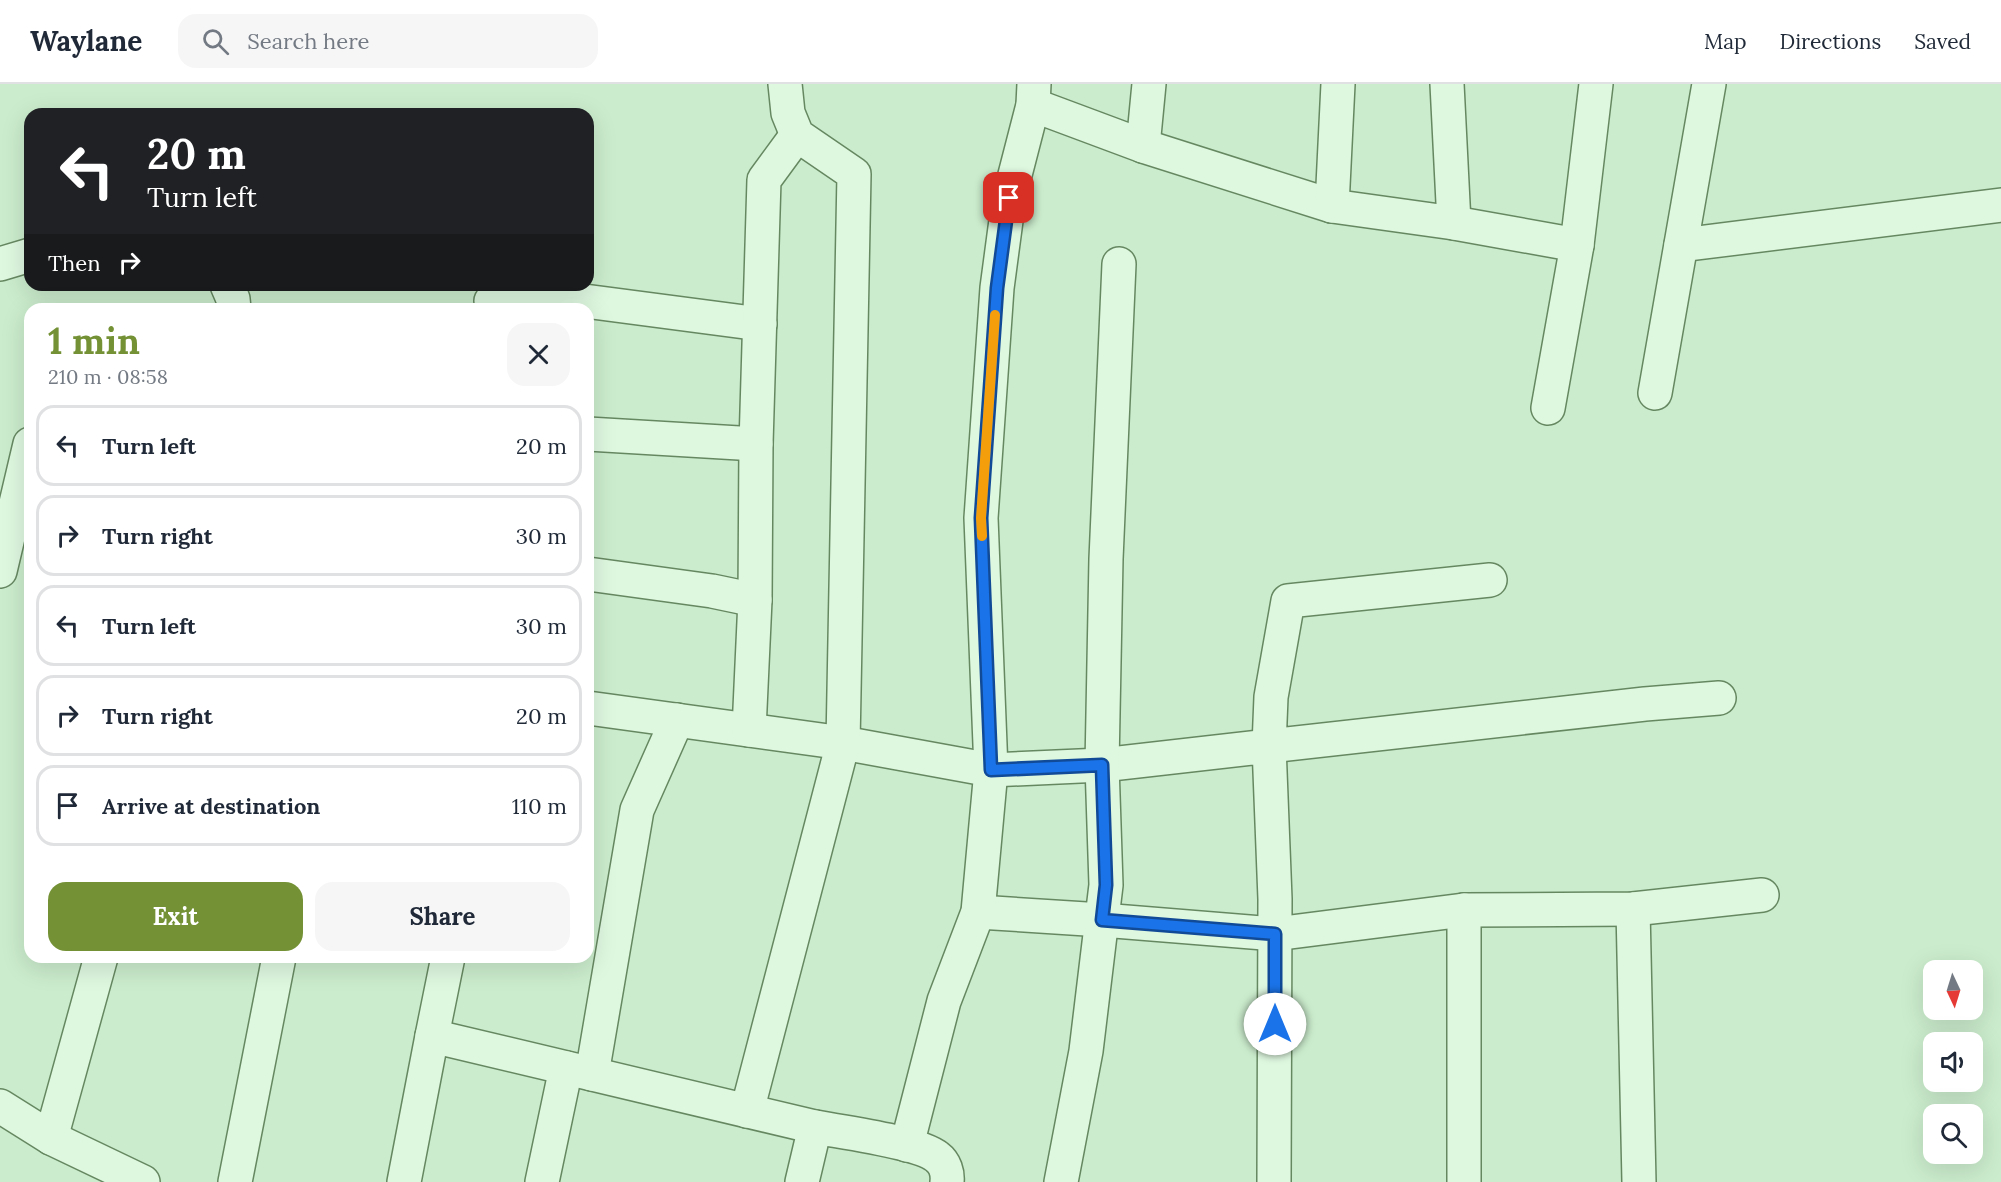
<!DOCTYPE html>
<meta charset="utf-8">
<style>
body{margin:0;font-family:Lora,serif;background:#f6f6f7;color:#1f2937;height:100vh;display:flex;flex-direction:column;font-size:22px;white-space:nowrap}
*{box-sizing:border-box;margin:0}
p{font-size:20px;color:#747a83}
.icon{flex:none;width:33px;height:33px;fill:none;stroke:currentColor;stroke-width:2;stroke-linecap:round;stroke-linejoin:round}
.map{position:relative;flex:1;overflow:hidden}
.drawer{position:absolute;left:24px;top:219px;width:570px;height:660px;display:flex;flex-direction:column;background:#fff;border-radius:18px;box-shadow:0 6px 24px #0002}
.drawer>*{flex:none}
.guide{position:absolute;left:24px;top:24px;width:570px;height:183px;border-radius:18px;box-shadow:0 6px 24px #0002;background:#202124;color:#fff;overflow:hidden}
.needle{width:39px;rotate:176deg}
.buttons{position:absolute;left:1923px;top:876px;display:grid;gap:12px}
.buttons a{display:grid;place-items:center;width:60px;height:60px;border-radius:12px;background:#fff;box-shadow:0 6px 24px #0002;font-size:30px}
.pin{position:absolute;display:grid;place-items:center;width:51px;height:51px;color:#fff;margin:-26px;border-radius:12px;box-shadow:0 3px 9px #0006}
.me{position:absolute;width:66px;margin:-33px;rotate:0deg;stroke-linejoin:round;filter:drop-shadow(0 0 4px #0008)}
.turn{display:flex;align-items:center;gap:21px;height:126px;padding:0 24px;font-size:27px}
.turn .icon{width:78px;height:78px;stroke-width:2.5}
.turn b{display:block;font-size:42px;line-height:51px}
.then{display:flex;align-items:center;height:57px;padding:0 24px;background:#0003;gap:12px;font-size:22px}
.round{display:grid;place-items:center;flex:none;width:63px;height:63px;border-radius:18px;background:#f6f6f7}
.summary{display:flex;align-items:center;justify-content:space-between;height:102px;padding:0 24px}
h1{font-size:36px;font-weight:800;line-height:45px;color:#749235}
.action{display:flex;gap:12px;margin-top:auto;padding:12px 24px}
.action a{flex:1;height:69px;border-radius:18px;background:#749235;color:#fff;font-size:24px;font-weight:800;line-height:69px;text-align:center}
.action a+a{background:#f6f6f7;color:#1f2937}
ul{padding:0;list-style:none}
li{display:flex;align-items:center;gap:18px;height:81px;margin:0 12px 9px;padding:0 12px;border:3px solid #e0e1e3;border-radius:18px}
li div{flex:1}
li b{display:block;font-size:22px}
li em{font-style:normal}
header{display:flex;align-items:center;gap:36px;box-sizing:border-box;height:84px;padding:0 30px;background:#fff;border-bottom:2px solid #e0e1e3}
header strong{font-size:28px}
nav{display:flex;gap:33px;margin-inline-start:auto;font-size:21px}
.search{width:420px;height:54px;background:#f6f6f7;display:flex;align-items:center;gap:15px;box-sizing:border-box;padding:0 21px;border-radius:18px;color:#747a83;font-size:22px}
.map>svg:first-child{display:block}
.lines{fill:none;stroke-linecap:round;stroke-linejoin:round}
.street-casing{stroke:#668861;stroke-width:36}
.street{stroke:#def7df;stroke-width:33}
.route-casing{stroke:#114b97;stroke-width:15}
.route{stroke:#1a73e8;stroke-width:10}
.slow{stroke:#f59e0b;stroke-width:10}
</style>
<header>
<strong>Waylane</strong>
<div class="search"><svg class="icon" aria-label="search" viewBox="0 0 24 24"><circle cx="10" cy="10" r="6"/><path d="M15 15l6 6"/></svg>Search here</div>
<nav><a>Map</a><a>Directions</a><a>Saved</a></nav>
</header>
<div class="map">
<svg width="2001" height="1098" viewBox="0 0 2001 1098">
<rect width="100%" height="100%" fill="#cbeccd"/>
<g class="lines">
<g class="street-casing">
<g id="street">
<path d="M 1447,0 L 1454,139"/>
<path d="M 1033,21 L 1143,62 L 1332,122 L 1454,139 L 1577,161"/>
<path d="M 1143,62 L 1149,0"/>
<path d="M 1332,122 L 1338,0"/>
<path d="M 1681,161 L 2001,121"/>
<path d="M 0,180 L 30,171"/>
<path d="M 227,201 L 233,215 L 234,225"/>
<path d="M 491,217 L 516,208 L 760,240"/>
<path d="M 1655,309 L 1709,0"/>
<path d="M 1548,324 L 1577,161 L 1596,0"/>
<path d="M 588,350 L 756,360"/>
<path d="M 0,487 L 30,360"/>
<path d="M 588,490 L 712,507 L 755,516"/>
<path d="M 1490,496 L 1288,517 L 1271,613 L 1269,662 L 1645,620 L 1719,614"/>
<path d="M 588,624 L 843,659 L 991,686 L 1102,681 L 1269,662 L 1275,815 L 1274,1098"/>
<path d="M 749,646 L 755,516 L 756,360 L 764,96 L 797,51"/>
<path d="M 1633,825 L 1639,1098"/>
<path d="M 978,828 L 1102,836 L 1275,850 L 1464,826 L 1633,825 L 1762,811"/>
<path d="M 432,952 L 448,873"/>
<path d="M 592,990 L 637,726 L 677,636"/>
<path d="M 0,1022 L 51,1054 L 143,1098"/>
<path d="M 747,1027 L 843,659 L 854,90 L 797,51 L 788,29 L 785,0"/>
<path d="M 815,1043 C 841,1048 919,1058 937,1073 C 945,1079 948,1089 947,1098"/>
<path d="M 51,1054 L 101,873"/>
<path d="M 907,1061 L 944,917 L 978,828 L 991,686 L 981,434 L 997,204 L 1009,114 L 1033,21 L 1034,0"/>
<path d="M 235,1098 L 279,873"/>
<path d="M 404,1098 L 432,952 L 815,1043 L 802,1098"/>
<path d="M 542,1098 L 566,984"/>
<path d="M 1061,1098 L 1086,967 L 1106,801 L 1102,681 L 1106,475 L 1119,180"/>
<path d="M 1464,1098 L 1464,826"/>
</g>
</g>
<use href="#street" class="street"/>
</g>
<g class="lines">
<g class="route-casing">
<path id="route" d="M 1009,114 L 997,204 L 981,434 L 991,686 L 1102,681 L 1106,801 L 1102,836 L 1275,850 L 1275,940"/>
</g>
<use href="#route" class="route"/>
<path class="slow" d="M 982,452 L 981,434 L 995,231"/>
</g>
</svg>
<div class="buttons">
<a><svg class="needle" viewBox="-14 -14 28 28"><path d="M0-13l5 13h-10z" fill="#e53935"/><path d="M0 13l5-13h-10z" fill="#747a83"/></svg></a>
<a><svg class="icon" aria-label="sound" viewBox="0 0 24 24"><path d="M4 9h4l5-4v14l-5-4H4zM17 9q2 3 0 6"/></svg></a>
<a><svg class="icon" aria-label="search" viewBox="0 0 24 24"><circle cx="10" cy="10" r="6"/><path d="M15 15l6 6"/></svg></a>
</div>
<div class="pin" style="left:1009px;top:114px;background:#d93025"><svg class="icon" aria-label="arrive" viewBox="0 0 24 24"><path d="M6 21V4h12l-3 4 3 4H6"/></svg></div>
<svg class="me" style="left:1275px;top:940px" viewBox="-20 -20 40 40"><circle r="19" fill="#fff"/><path d="M0-13L10 11 0 6-10 11z" fill="#1a73e8"/></svg>
<div class="guide">
<div class="turn"><svg class="icon" aria-label="left" viewBox="0 0 24 24"><path d="M17 20v-9H6M10 6l-5 5 5 5"/></svg><div><b>20 m</b>Turn left</div></div>
<div class="then">Then<svg class="icon" aria-label="right" viewBox="0 0 24 24"><path d="M7 20v-9h11M14 6l5 5-5 5"/></svg></div>
</div>
<section class="drawer">
<div class="summary"><div><h1>1 min</h1><p>210 m · 08:58</p></div><a class="round"><svg class="icon" aria-label="close" viewBox="0 0 24 24"><path d="M6 6l12 12M18 6L6 18"/></svg></a></div>
<ul>
<li><svg class="icon" aria-label="left" viewBox="0 0 24 24"><path d="M17 20v-9H6M10 6l-5 5 5 5"/></svg><div><b>Turn left</b></div><em>20 m</em></li>
<li><svg class="icon" aria-label="right" viewBox="0 0 24 24"><path d="M7 20v-9h11M14 6l5 5-5 5"/></svg><div><b>Turn right</b></div><em>30 m</em></li>
<li><svg class="icon" aria-label="left" viewBox="0 0 24 24"><path d="M17 20v-9H6M10 6l-5 5 5 5"/></svg><div><b>Turn left</b></div><em>30 m</em></li>
<li><svg class="icon" aria-label="right" viewBox="0 0 24 24"><path d="M7 20v-9h11M14 6l5 5-5 5"/></svg><div><b>Turn right</b></div><em>20 m</em></li>
<li><svg class="icon" aria-label="arrive" viewBox="0 0 24 24"><path d="M6 21V4h12l-3 4 3 4H6"/></svg><div><b>Arrive at destination</b></div><em>110 m</em></li>
</ul>
<div class="action"><a>Exit</a><a>Share</a></div>
</section>
</div>
